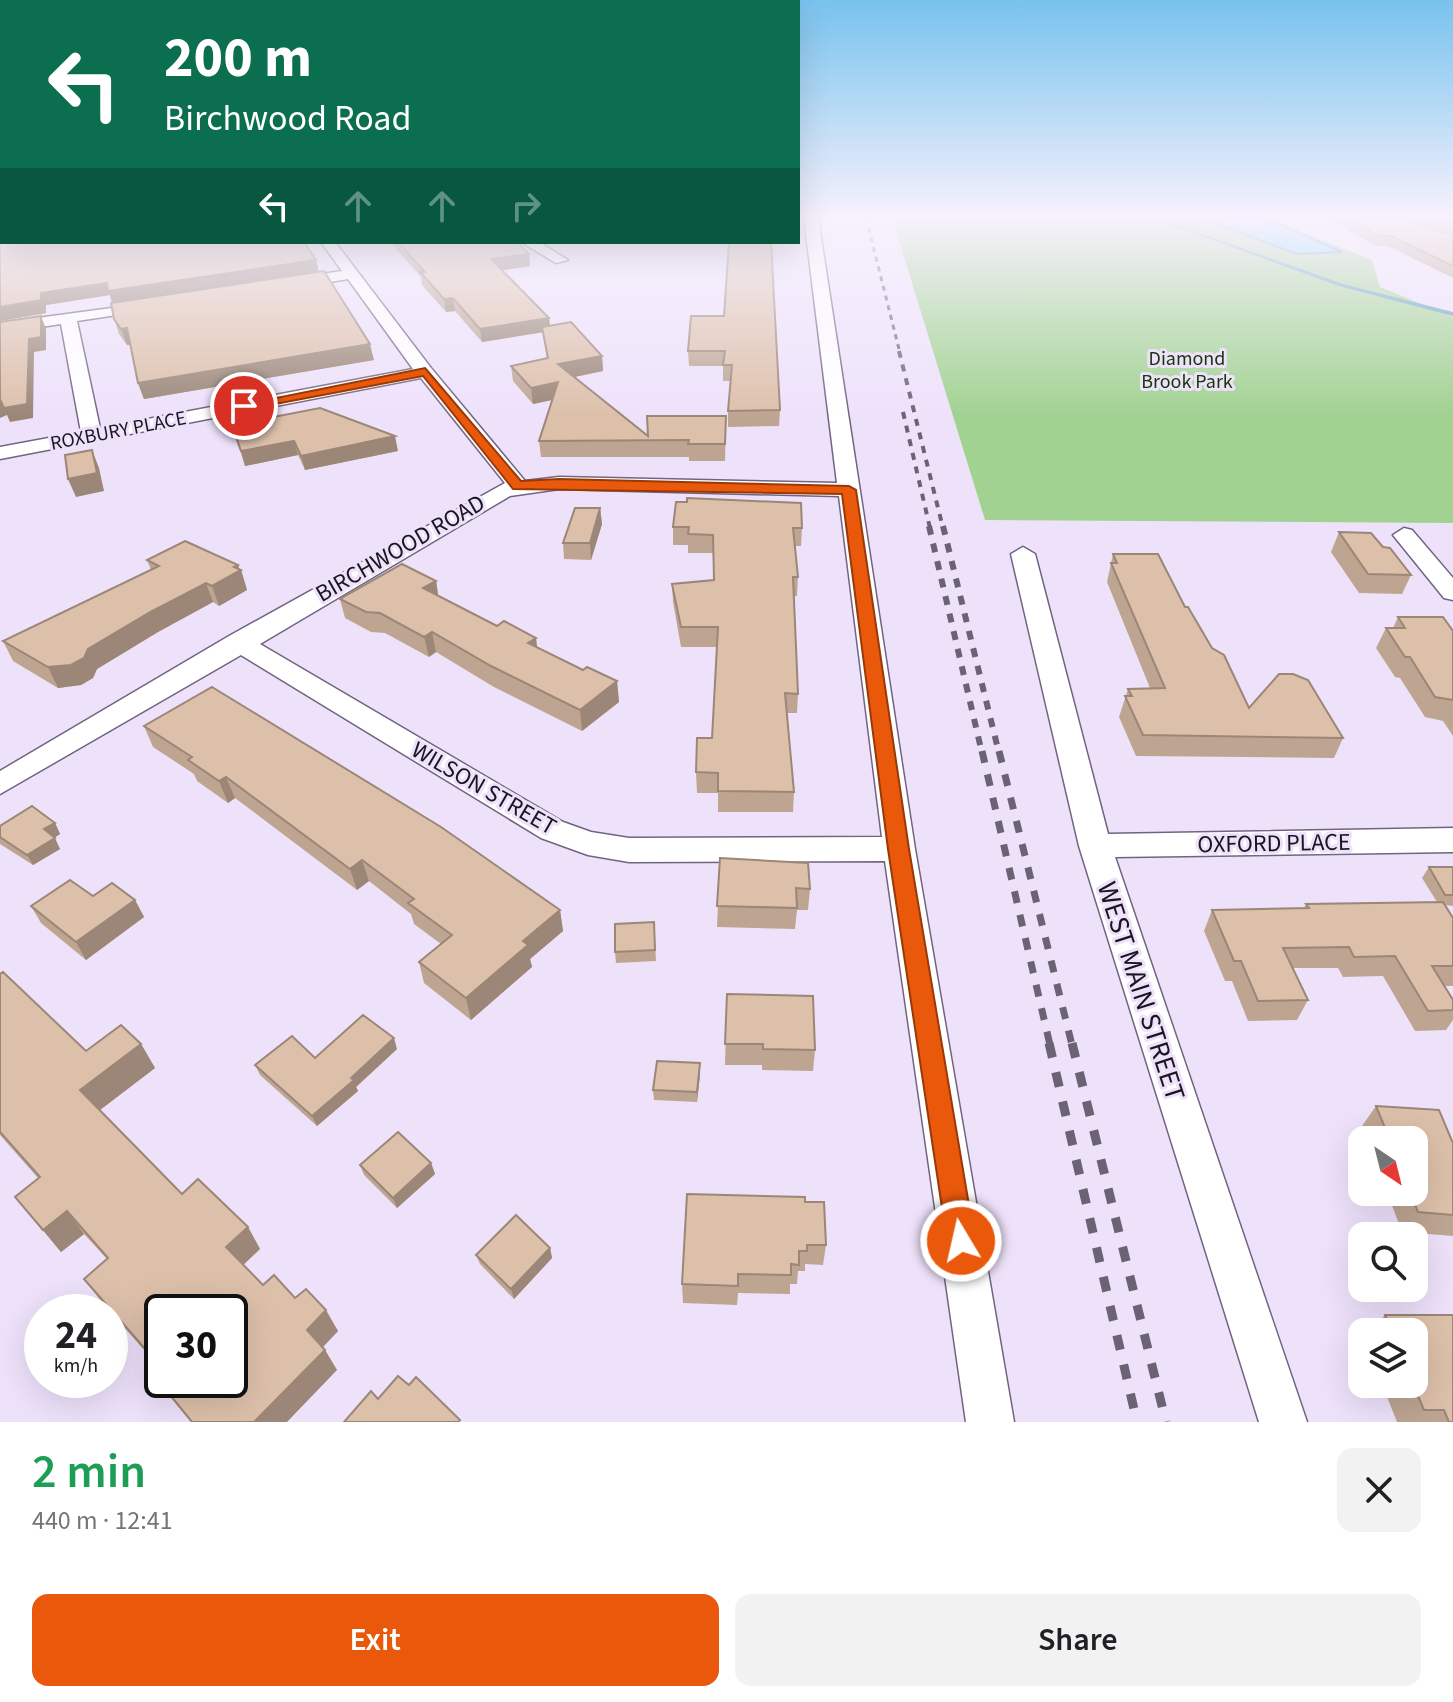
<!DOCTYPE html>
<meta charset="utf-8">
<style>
body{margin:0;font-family:"Source Sans 3",sans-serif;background:#f2f2f2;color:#202124;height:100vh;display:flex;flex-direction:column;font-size:30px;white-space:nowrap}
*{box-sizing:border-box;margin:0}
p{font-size:26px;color:#757577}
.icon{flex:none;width:44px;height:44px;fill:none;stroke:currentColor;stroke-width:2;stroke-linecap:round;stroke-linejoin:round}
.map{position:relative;height:1422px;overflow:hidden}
.side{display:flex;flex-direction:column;background:#fff;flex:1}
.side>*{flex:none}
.top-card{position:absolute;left:0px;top:0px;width:800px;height:244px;box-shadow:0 8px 32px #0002;background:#0b6e4f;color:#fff;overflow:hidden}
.needle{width:52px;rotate:145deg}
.fabs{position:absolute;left:1348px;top:1126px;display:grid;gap:16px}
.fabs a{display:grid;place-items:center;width:80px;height:80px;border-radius:16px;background:#fff;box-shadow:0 8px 32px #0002;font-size:40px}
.speed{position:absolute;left:24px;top:1294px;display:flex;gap:16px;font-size:40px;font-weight:700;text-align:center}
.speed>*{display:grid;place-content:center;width:104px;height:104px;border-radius:50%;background:#fff;box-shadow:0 8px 32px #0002;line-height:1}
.speed small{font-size:20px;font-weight:400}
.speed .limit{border:4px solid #111;border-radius:12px;background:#fff;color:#111}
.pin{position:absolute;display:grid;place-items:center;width:68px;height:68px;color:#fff;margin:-34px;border:4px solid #fff;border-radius:50%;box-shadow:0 2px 8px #0007}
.me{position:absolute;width:88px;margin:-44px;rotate:351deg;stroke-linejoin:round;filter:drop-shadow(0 0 6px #0008)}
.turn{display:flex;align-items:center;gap:28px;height:168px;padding:0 32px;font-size:36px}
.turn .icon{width:104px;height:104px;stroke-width:2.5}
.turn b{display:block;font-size:56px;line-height:68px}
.lanes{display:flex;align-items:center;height:76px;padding:0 32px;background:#0003;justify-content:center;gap:40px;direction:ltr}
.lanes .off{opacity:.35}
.round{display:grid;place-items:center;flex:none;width:84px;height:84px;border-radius:16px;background:#f2f2f2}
.summary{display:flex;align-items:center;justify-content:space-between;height:136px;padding:0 32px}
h1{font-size:48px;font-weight:600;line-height:60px;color:#1e9e55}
.action{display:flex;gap:16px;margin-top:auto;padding:16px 32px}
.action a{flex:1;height:92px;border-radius:16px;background:#ea580c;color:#fff;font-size:32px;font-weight:600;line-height:92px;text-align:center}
.action a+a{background:#f2f2f2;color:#202124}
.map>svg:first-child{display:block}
.green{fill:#a1d291}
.water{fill:#71d7f8;stroke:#579db7;stroke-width:2}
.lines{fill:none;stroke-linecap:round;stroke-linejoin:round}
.stream{fill:#579db7;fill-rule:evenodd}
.street-casing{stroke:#726480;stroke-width:3}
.street{fill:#fff;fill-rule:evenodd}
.rail-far4{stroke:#6b6373;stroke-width:3;stroke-dasharray:5 5;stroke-linecap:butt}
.rail-far3{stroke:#6b6373;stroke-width:4;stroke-dasharray:7 7;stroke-linecap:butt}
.rail-far2{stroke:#6b6373;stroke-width:6;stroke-dasharray:9 9;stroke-linecap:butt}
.rail-far1{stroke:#6b6373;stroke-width:7;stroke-dasharray:12 12;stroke-linecap:butt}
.rail{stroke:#6b6373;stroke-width:9;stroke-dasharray:15 15;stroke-linecap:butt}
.wall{fill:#bea592}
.shaded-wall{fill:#9b8677}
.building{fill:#ddc0aa;stroke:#9b8677;stroke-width:2;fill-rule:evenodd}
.route{fill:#ea580c;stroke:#983908;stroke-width:2}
.labels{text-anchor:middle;stroke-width:6;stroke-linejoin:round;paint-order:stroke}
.far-park-label{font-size:20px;fill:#163708;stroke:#eee2fb}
.far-street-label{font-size:20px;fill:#1b1520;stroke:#eee2fb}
.street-label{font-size:24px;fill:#1b1520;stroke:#eee2fb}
.near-street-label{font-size:28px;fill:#1b1520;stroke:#eee2fb}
</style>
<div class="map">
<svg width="1453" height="1422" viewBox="0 0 1453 1422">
<rect width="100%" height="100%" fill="#eee2fb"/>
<path class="green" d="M 892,218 L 1267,218 L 1372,260 L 1380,287 L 1453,317 L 1453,523 L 985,520 Z"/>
<path class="water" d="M 1202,218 L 1266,218 L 1342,252 L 1297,254 Z"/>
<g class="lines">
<path class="stream" d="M 1152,218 L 1157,218 L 1343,284 L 1453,312 L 1453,316 L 1339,286 Z"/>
<g class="street-casing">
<g id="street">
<path d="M 804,218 L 818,218 L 915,849 L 1014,1422 L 966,1422 L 885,861 L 629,862 L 588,855 L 541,838 L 241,655 L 0,794 L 0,771 L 229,636 L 505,483 L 421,378 L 0,459 L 0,447 L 81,432 L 61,324 L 0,333 L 0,323 L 156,302 L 156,308 L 150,310 L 77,321 L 100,428 L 413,369 L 348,279 L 294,288 L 286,283 L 294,278 L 342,271 L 321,242 L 335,242 L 431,368 L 525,481 L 559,477 L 837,483 ZM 559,489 L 839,496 L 882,837 L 629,838 L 591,832 L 563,822 L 260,644 L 510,496 Z"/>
<path d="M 521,242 L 539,242 L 568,260 L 556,263 Z"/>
<path d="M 1404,528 L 1412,530 L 1453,578 L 1453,600 L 1444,598 L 1393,535 Z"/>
<path d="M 1023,547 L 1035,554 L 1108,834 L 1453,828 L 1453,852 L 1115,857 L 1307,1422 L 1259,1422 L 1079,846 L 1011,554 Z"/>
</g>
</g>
<use href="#street" class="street"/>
<path class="rail-far4" d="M 866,218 L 900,353"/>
<g class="rail-far3">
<path d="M 899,351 L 943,528"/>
<path d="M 903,412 L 930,528"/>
</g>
<g class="rail-far2">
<path d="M 929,526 L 982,753"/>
<path d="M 943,526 L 999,753"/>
</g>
<g class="rail-far1">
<path d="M 982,751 L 1050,1045"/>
<path d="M 999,751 L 1072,1045"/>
</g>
<g class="rail">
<path d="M 1049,1043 L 1137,1422"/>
<path d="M 1072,1043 L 1166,1422"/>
</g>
</g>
<g class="wall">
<path d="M 0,218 L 2,218 L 2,242 L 319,272 L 374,360 L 144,399 L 138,383 L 131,344 L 127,345 L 119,334 L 114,319 L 112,303 L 110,295 L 46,305 L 46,313 L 0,321 Z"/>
<path d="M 1325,218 L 1406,218 L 1453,236 L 1453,278 L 1388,246 L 1377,246 Z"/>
<path d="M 1409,218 L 1453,218 L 1453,235 Z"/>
<path d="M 390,242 L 517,242 L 529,254 L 530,266 L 502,270 L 550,326 L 602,356 L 603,371 L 574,377 L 648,436 L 726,416 L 725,461 L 689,461 L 689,457 L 541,457 L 539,441 L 553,400 L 533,404 L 513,381 L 511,366 L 547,359 L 543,332 L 482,342 L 455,311 L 446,312 L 422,285 L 421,277 Z"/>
<path d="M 691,316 L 780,410 L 779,426 L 728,427 L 728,411 L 731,381 L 723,381 L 723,366 L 689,366 L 688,351 Z"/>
<path d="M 232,425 L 398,451 L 305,470 L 298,455 L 245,466 Z"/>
<path d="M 600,508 L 602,524 L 591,560 L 564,559 L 563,543 Z"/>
<path d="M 673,527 L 802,528 L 801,546 L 795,546 L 798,577 L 797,596 L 794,596 L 798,694 L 797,713 L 787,713 L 794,792 L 793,812 L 718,812 L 718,793 L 697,793 L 696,772 L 712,738 L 717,647 L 681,647 L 673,602 L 672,584 L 714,580 L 713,553 L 688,553 L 688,545 L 673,545 Z"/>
<path d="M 1339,532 L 1383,547 L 1411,575 L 1402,594 L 1359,593 L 1331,552 Z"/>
<path d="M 1113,554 L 1185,607 L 1249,708 L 1343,738 L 1334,758 L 1136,756 L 1119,717 L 1128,689 L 1150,688 L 1107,582 Z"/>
<path d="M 147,560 L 238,565 L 239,569 L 241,570 L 247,590 L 219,606 L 213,602 L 158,632 L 97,669 L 93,678 L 81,685 L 58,688 L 13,661 L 3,641 L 151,570 Z"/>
<path d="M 436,581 L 438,596 L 497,626 L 536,638 L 537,648 L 583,670 L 617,681 L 619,702 L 582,731 L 494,687 L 436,652 L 429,657 L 385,633 L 371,632 L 345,618 L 340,599 Z"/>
<path d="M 1398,617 L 1453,631 L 1453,736 L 1443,721 L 1425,717 L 1400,678 L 1395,677 L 1376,648 L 1386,628 L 1393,628 Z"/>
<path d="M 144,726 L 560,910 L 563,931 L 530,959 L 532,967 L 471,1020 L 424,983 L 419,962 L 441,944 L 414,924 L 411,914 L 369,881 L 357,890 L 235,798 L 228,803 L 197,781 L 194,774 L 153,747 Z"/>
<path d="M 55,823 L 60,834 L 54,838 L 60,849 L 33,865 L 0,844 L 0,826 Z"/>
<path d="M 720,858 L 810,889 L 808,910 L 797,910 L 795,929 L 717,927 Z"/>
<path d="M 1429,867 L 1453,867 L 1453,906 L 1445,905 L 1453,918 L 1453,986 L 1445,986 L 1453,1000 L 1453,1020 L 1446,1030 L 1415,1031 L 1383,976 L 1343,977 L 1338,968 L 1292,968 L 1308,1000 L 1297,1020 L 1248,1021 L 1232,981 L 1225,981 L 1204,931 L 1212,910 L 1304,908 L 1306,904 L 1437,902 L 1422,878 Z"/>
<path d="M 93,896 L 135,900 L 144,917 L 86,960 L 41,923 L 31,906 Z"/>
<path d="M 654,922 L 656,961 L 616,963 L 615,952 Z"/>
<path d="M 0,974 L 86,1051 L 141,1044 L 155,1068 L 100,1110 L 182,1194 L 248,1227 L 260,1249 L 243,1265 L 263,1285 L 295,1298 L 338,1331 L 323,1347 L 337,1370 L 159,1367 L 101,1301 L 84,1279 L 107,1259 L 84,1234 L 61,1252 L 15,1197 L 38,1178 L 0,1135 Z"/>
<path d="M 727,994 L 815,1050 L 813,1071 L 762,1070 L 762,1065 L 725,1065 Z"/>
<path d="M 397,1049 L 356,1087 L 358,1091 L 317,1126 L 260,1075 L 255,1065 Z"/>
<path d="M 700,1063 L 700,1074 L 697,1102 L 654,1100 L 653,1090 Z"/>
<path d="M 1376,1106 L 1453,1141 L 1453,1236 L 1402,1232 L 1387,1192 L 1414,1192 L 1414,1140 L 1367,1140 L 1362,1126 Z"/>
<path d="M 431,1163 L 435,1174 L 397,1208 L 364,1175 L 360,1165 Z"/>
<path d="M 805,1202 L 826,1245 L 823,1265 L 805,1264 L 805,1271 L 798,1271 L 797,1284 L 790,1284 L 790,1294 L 738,1293 L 737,1305 L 683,1303 L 682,1284 Z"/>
<path d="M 550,1248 L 552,1258 L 514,1299 L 480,1264 L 476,1255 Z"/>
<path d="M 1385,1315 L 1453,1315 L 1453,1422 L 1397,1422 L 1382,1384 L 1414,1384 L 1414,1332 L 1370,1332 Z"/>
</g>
<g class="shaded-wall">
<path d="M 529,254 L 530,266 L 493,272 L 491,259 Z"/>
<path d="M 316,260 L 319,272 L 112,303 L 110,295 L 46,305 L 46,313 L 0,321 L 0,307 L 41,293 L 107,283 Z"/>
<path d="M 453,298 L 455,311 L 446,312 L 444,299 Z"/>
<path d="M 41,316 L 46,329 L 46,350 L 34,352 L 33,418 L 10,422 L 7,415 L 0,418 L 0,402 L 29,339 Z"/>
<path d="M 549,318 L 551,331 L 482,342 L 480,329 Z"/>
<path d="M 127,328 L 133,344 L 127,345 L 121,329 Z"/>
<path d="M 370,344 L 374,360 L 144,399 L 138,383 Z"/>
<path d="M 602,356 L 603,371 L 560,380 L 558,364 Z"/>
<path d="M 558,382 L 560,398 L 533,404 L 531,388 Z"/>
<path d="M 395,436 L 398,451 L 305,470 L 301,456 Z"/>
<path d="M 294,441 L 298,455 L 245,466 L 241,451 Z"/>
<path d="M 92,450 L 99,468 L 104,491 L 76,497 L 68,479 Z"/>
<path d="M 600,508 L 602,524 L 591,560 L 590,543 Z"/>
<path d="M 238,565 L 240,571 L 241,570 L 247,590 L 219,606 L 212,586 Z"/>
<path d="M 436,581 L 439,600 L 423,588 Z"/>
<path d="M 206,583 L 213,602 L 158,632 L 97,669 L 93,678 L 81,685 L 58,688 L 48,667 L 88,649 L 150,612 Z"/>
<path d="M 432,632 L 436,652 L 429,657 L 424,637 Z"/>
<path d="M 536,638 L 538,659 L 528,643 Z"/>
<path d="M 617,681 L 619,702 L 582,731 L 580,710 Z"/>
<path d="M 226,777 L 235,798 L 228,803 L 219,781 Z"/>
<path d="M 55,823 L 60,834 L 50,840 L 44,829 Z"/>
<path d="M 55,838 L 60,849 L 33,865 L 27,855 Z"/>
<path d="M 362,860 L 369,881 L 357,890 L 350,869 Z"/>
<path d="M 135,900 L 144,917 L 86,960 L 76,942 Z"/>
<path d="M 560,910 L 563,931 L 530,959 L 532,967 L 471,1020 L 466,998 L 523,941 Z"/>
<path d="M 394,1038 L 397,1049 L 356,1087 L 358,1091 L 317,1126 L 312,1116 Z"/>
<path d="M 141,1044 L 155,1068 L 96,1113 L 80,1090 Z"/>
<path d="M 700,1063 L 700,1074 L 697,1102 L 697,1092 Z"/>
<path d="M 431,1163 L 435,1174 L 397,1208 L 393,1198 Z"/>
<path d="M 67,1211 L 84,1234 L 61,1252 L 43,1230 Z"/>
<path d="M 248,1227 L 260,1249 L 239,1269 L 226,1247 Z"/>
<path d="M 550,1248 L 552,1258 L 514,1299 L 511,1289 Z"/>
<path d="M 326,1310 L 338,1331 L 319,1351 L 307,1330 Z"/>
<path d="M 325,1350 L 337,1370 L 287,1422 L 254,1422 Z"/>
</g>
<g class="building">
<path d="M 1347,218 L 1406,218 L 1453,236 L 1453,266 L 1391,236 L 1380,236 Z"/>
<path d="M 1438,218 L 1453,218 L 1453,224 Z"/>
<path d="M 0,236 L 2,236 L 2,242 L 304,242 L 316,260 L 108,291 L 107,283 L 41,293 L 41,300 L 0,307 Z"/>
<path d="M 398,242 L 517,242 L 529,254 L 491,259 L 549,318 L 480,329 L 453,298 L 444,299 L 420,272 L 425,272 Z"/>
<path d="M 729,242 L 771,242 L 780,410 L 728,411 L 732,365 L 723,365 L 725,351 L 688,351 L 691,316 L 724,316 Z"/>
<path d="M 324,271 L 370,344 L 138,383 L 127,328 L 121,329 L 114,319 L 111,303 Z"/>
<path d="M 41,316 L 41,337 L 29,339 L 27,404 L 4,408 L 1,401 L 0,402 L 0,322 Z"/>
<path d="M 571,322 L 602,356 L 558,364 L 648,436 L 647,416 L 726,416 L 725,444 L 688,444 L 689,440 L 539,441 L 558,382 L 531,388 L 511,366 L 548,358 L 542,327 Z"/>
<path d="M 320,408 L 395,436 L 301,456 L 294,441 L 241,451 L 232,425 Z"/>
<path d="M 92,450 L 97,473 L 68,479 L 65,455 Z"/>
<path d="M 687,498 L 801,503 L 802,528 L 793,528 L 798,577 L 793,577 L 798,694 L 785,693 L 794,792 L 718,791 L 718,773 L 696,772 L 697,738 L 712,738 L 718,627 L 681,627 L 672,584 L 714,580 L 713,535 L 688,534 L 689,527 L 673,527 L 676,502 L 687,502 Z"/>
<path d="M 575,508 L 600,508 L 590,543 L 563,543 Z"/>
<path d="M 1339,532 L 1371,533 L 1383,547 L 1390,548 L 1411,575 L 1368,574 Z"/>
<path d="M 185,541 L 238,565 L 234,567 L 241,570 L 212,586 L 206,583 L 150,612 L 88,649 L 84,658 L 71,665 L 48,667 L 3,641 L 159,566 L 147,560 Z"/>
<path d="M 1113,554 L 1158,554 L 1185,607 L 1188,607 L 1212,648 L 1224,655 L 1249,708 L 1279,674 L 1293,674 L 1308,680 L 1343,738 L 1143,735 L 1125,696 L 1132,696 L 1128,689 L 1165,688 L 1111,563 L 1117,563 Z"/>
<path d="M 402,564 L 436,581 L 423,588 L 497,626 L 504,621 L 536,638 L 528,643 L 583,670 L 587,667 L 617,681 L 580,710 L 491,666 L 432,632 L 424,637 L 380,613 L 366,612 L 340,599 Z"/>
<path d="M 1398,617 L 1443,617 L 1453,631 L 1453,700 L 1435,697 L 1410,657 L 1405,657 L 1386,628 L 1405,628 Z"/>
<path d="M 212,687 L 441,827 L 560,910 L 523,941 L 528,945 L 466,998 L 419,962 L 452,935 L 408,903 L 414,899 L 362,860 L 350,869 L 226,777 L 219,781 L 188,760 L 192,757 L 144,726 Z"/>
<path d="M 32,806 L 55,823 L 44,829 L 55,838 L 27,855 L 0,837 L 0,826 Z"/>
<path d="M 720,858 L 808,863 L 810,889 L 796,888 L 797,908 L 717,906 Z"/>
<path d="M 1429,867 L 1453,867 L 1453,895 L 1445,895 Z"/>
<path d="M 70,880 L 93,896 L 112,883 L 135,900 L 76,942 L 31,906 Z"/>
<path d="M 1443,902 L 1453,918 L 1453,966 L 1432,966 L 1453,1000 L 1453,1010 L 1428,1011 L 1395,956 L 1354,957 L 1349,947 L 1283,948 L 1308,1000 L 1258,1001 L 1241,961 L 1234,961 L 1212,910 L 1309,908 L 1306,904 Z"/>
<path d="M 654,922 L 655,950 L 615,952 L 615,924 Z"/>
<path d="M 3,972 L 86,1051 L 121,1025 L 141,1044 L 80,1090 L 182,1194 L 198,1179 L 248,1227 L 226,1247 L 263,1285 L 274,1275 L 295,1298 L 306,1289 L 326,1310 L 307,1330 L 325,1350 L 254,1422 L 192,1422 L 152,1373 L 160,1366 L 84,1279 L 108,1258 L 67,1211 L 43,1230 L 15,1197 L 40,1177 L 0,1132 L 0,974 ZM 162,1312 L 230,1312 L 230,1380 L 162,1380 Z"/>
<path d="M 727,994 L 813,996 L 815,1050 L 763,1049 L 763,1044 L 725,1044 Z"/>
<path d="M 363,1015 L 394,1038 L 351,1078 L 354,1080 L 312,1116 L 255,1065 L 292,1036 L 315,1058 Z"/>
<path d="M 657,1061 L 700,1063 L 697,1092 L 653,1090 Z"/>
<path d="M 1376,1106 L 1439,1110 L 1452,1141 L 1453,1141 L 1453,1215 L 1418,1212 L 1410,1192 L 1414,1192 L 1414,1140 L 1390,1140 Z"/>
<path d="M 398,1132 L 431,1163 L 393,1198 L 360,1165 Z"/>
<path d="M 687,1194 L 805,1197 L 805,1202 L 824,1202 L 826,1245 L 807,1245 L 807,1251 L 799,1251 L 799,1265 L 791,1264 L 791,1275 L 738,1274 L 738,1286 L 682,1284 Z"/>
<path d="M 516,1215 L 550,1248 L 511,1289 L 476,1255 Z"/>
<path d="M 1385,1315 L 1453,1315 L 1453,1422 L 1449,1422 L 1444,1410 L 1424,1410 L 1413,1384 L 1414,1332 L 1392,1332 Z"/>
<path d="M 398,1376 L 409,1385 L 416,1377 L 460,1420 L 458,1422 L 344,1422 L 371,1391 L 378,1399 Z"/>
</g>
<linearGradient id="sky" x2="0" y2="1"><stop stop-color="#78c2ee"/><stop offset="0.52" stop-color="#f7f2fd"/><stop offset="1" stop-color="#f7f2fd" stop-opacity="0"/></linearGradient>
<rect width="1453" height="417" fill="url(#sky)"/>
<path class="route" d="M 425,368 L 521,481 L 559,479 L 849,486 L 856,490 L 909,849 L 975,1241 L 971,1251 L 961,1255 L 951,1251 L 947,1241 L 888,849 L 842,494 L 513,489 L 423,376 L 244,410 L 237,406 Z"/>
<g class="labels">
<g class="far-park-label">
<text x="1187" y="365">Diamond<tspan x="1187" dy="23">Brook Park</tspan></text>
</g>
<g class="far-street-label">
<text transform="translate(118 430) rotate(-11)" y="7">ROXBURY PLACE</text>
</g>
<g class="street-label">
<text transform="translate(400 548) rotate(-30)" y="8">BIRCHWOOD ROAD</text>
<text transform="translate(484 788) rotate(30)" y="8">WILSON STREET</text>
<text transform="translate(1274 843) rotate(-1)" y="8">OXFORD PLACE</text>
</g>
<g class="near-street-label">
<text transform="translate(1142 991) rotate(72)" y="10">WEST MAIN STREET</text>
</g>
</g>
</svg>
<div class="fabs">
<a><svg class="needle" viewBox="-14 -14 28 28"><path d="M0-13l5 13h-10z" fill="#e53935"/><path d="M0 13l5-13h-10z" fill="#757577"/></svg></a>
<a><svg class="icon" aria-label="search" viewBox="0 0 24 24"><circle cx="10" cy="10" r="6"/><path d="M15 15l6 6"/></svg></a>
<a><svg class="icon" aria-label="layers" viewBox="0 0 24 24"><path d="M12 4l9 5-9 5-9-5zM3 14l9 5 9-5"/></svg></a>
</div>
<div class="speed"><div>24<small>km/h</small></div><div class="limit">30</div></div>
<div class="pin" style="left:244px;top:406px;background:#d93025"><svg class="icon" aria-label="arrive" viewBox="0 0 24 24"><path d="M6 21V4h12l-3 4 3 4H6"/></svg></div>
<svg class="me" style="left:961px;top:1241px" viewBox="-20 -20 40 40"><circle r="17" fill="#ea580c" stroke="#fff" stroke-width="3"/><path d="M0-11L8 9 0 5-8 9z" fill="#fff"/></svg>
<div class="top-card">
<div class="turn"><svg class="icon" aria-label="left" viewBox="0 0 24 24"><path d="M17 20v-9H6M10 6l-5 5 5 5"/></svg><div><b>200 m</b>Birchwood Road</div></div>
<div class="lanes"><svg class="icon" aria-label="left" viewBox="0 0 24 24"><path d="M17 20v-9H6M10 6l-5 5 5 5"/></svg><svg class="icon off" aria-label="ahead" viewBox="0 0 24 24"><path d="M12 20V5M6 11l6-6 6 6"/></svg><svg class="icon off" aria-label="ahead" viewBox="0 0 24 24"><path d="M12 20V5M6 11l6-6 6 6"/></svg><svg class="icon off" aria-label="right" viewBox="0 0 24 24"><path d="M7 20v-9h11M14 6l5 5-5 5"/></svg></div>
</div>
</div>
<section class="side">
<div class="summary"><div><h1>2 min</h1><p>440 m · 12:41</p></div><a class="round"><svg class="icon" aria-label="close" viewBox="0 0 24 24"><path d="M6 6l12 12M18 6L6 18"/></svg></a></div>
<div class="action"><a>Exit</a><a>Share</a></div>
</section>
